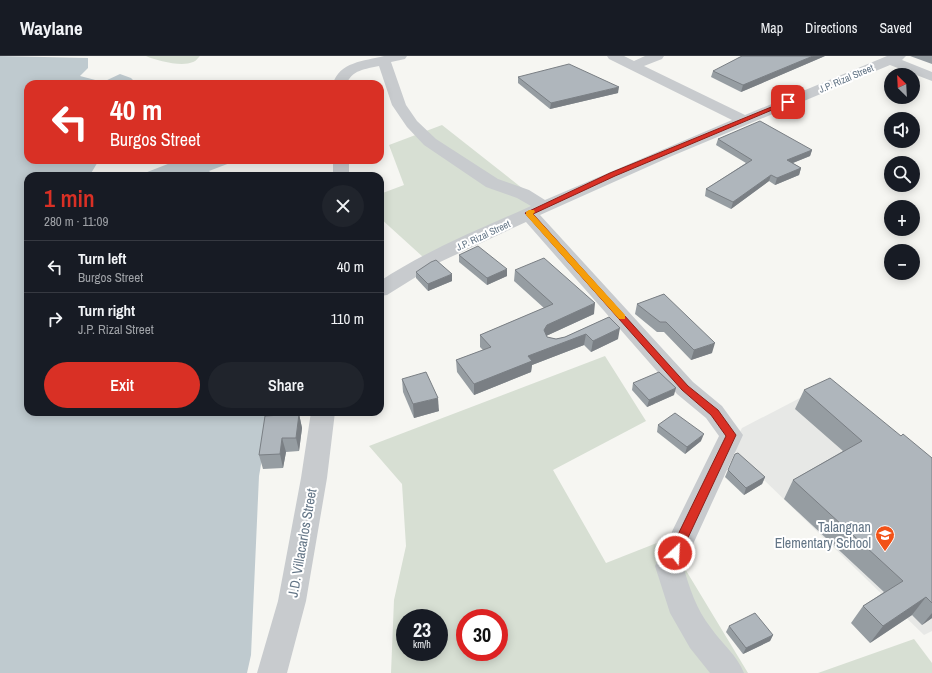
<!DOCTYPE html>
<meta charset="utf-8">
<style>
body{margin:0;font-family:"Archivo Narrow",sans-serif;background:#20242c;color:#f1f3f6;height:100vh;display:flex;flex-direction:column;font-size:15px;white-space:nowrap}
*{box-sizing:border-box;margin:0}
p{font-size:13px;color:#9ea1a6}
.icon{flex:none;width:22px;height:22px;fill:none;stroke:currentColor;stroke-width:2;stroke-linecap:round;stroke-linejoin:round}
.map{position:relative;flex:1;overflow:hidden}
.sheet{position:absolute;left:24px;top:116px;width:360px;height:244px;display:flex;flex-direction:column;background:#171b24;border-radius:12px;box-shadow:0 2px 10px #0003}
.sheet>*{flex:none}
.banner{position:absolute;left:24px;top:24px;width:360px;height:84px;border-radius:12px;box-shadow:0 2px 10px #0003;background:#d93025;color:#fff;overflow:hidden}
.needle{width:26px;rotate:336deg}
.buttons{position:absolute;left:884px;top:12px;display:grid;gap:8px}
.buttons a{display:grid;place-items:center;width:36px;height:36px;border-radius:50%;background:#171b24;box-shadow:0 2px 10px #0003;font-size:20px}
.speed{position:absolute;left:396px;top:553px;display:flex;gap:8px;font-size:20px;font-weight:700;text-align:center}
.speed>*{display:grid;place-content:center;width:52px;height:52px;border-radius:50%;background:#171b24;box-shadow:0 2px 10px #0003;line-height:1}
.speed small{font-size:10px;font-weight:400}
.speed .limit{border:6px solid #d22;background:#fff;color:#111}
.pin{position:absolute;display:grid;place-items:center;width:34px;height:34px;color:#fff;margin:-17px;border-radius:8px;box-shadow:0 2px 6px #0006}
.me{position:absolute;width:44px;margin:-22px;rotate:25deg;stroke-linejoin:round;filter:drop-shadow(0 0 3px #0008)}
.turn{display:flex;align-items:center;gap:14px;height:84px;padding:0 20px;font-size:18px}
.turn .icon{width:52px;height:52px;stroke-width:2.5}
.turn b{display:block;font-size:28px;line-height:34px}
.round{display:grid;place-items:center;flex:none;width:42px;height:42px;border-radius:21px;background:#20242c}
.head{display:flex;align-items:center;justify-content:space-between;height:68px;padding:0 20px}
h1{font-size:24px;font-weight:600;line-height:30px;color:#d93025}
.primary-button{display:flex;gap:8px;margin-top:auto;padding:8px 20px}
.primary-button a{flex:1;height:46px;border-radius:24px;background:#d93025;color:#fff;font-size:16px;font-weight:600;line-height:46px;text-align:center}
.primary-button a+a{background:#20242c;color:#f1f3f6}
ul{padding:0;list-style:none}
li{display:flex;align-items:center;gap:12px;height:52px;padding:0 20px;border-top:1px solid #363941}
li div{flex:1}
li b{display:block;font-size:15px}
li em{font-style:normal}
header{display:flex;align-items:center;gap:24px;box-sizing:border-box;height:56px;padding:0 20px;background:#171b24;border-bottom:1px solid #363941}
header strong{font-size:19px}
nav{display:flex;gap:22px;margin-inline-start:auto;font-size:14px}
.map>svg:first-child{display:block}
.built{fill:#e7e8e6}
.green{fill:#d7dfd3;fill-rule:evenodd}
.water{fill:#bfcacf}
.lines{fill:none;stroke-linecap:round;stroke-linejoin:round}
.minor{fill:#c8cbce;fill-rule:evenodd}
.wall{fill:#969da2}
.shaded-wall{fill:#7a7f84}
.building{fill:#afb6bc;stroke:#7a7f84}
.route{fill:#d93025;stroke:#8d1f18}
.slow{fill:#f59e0b}
.labels{text-anchor:middle;stroke-width:4;stroke-linejoin:round;paint-order:stroke}
.far-street-label{font-size:10px;fill:#637586;stroke:#fff}
.near-poi-label{font-size:14px;fill:#637586;stroke:#fff;text-anchor:end}
.near-street-label{font-size:14px;fill:#637586;stroke:#fff}
</style>
<header>
<strong>Waylane</strong>
<nav><a>Map</a><a>Directions</a><a>Saved</a></nav>
</header>
<div class="map">
<svg width="932" height="617" viewBox="0 0 932 617">
<rect width="100%" height="100%" fill="#f6f6f2"/>
<path class="built" d="M 823,330 L 932,417 L 932,575 L 924,579 L 731,392 L 742,372 Z"/>
<g class="green">
<path d="M 146,0 L 200,0 C 198,2 195,6 193,6 C 182,11 157,5 146,0 Z"/>
<path d="M 442,69 L 541,147 L 423,201 L 380,162 L 380,138 L 404,129 L 389,89 Z"/>
<path d="M 605,300 L 646,365 L 553,414 L 606,507 L 667,483 L 748,617 L 391,617 L 394,544 L 406,490 L 402,428 L 369,390 ZM 405,562 L 439,562 L 439,596 L 405,596 ZM 465,562 L 499,562 L 499,596 L 465,596 Z"/>
<path d="M 914,583 L 932,607 L 932,617 L 818,617 Z"/>
</g>
<g class="water">
<path d="M 0,0 L 88,2 L 88,12 L 80,20 L 103,26 L 120,18 L 131,22 L 137,28 L 28,28 L 28,104 L 99,104 L 90,119 L 28,120 L 28,356 L 290,356 L 290,361 L 268,369 L 259,420 L 251,599 L 247,617 L 0,617 Z"/>
<path d="M 178,104 L 260,104 L 256,107 L 230,107 L 209,115 L 215,120 L 137,120 Z"/>
</g>
<g class="lines">
<g class="minor">
<path d="M 384,0 L 407,0 L 405,3 L 391,6 L 406,49 L 417,65 L 436,83 L 498,123 L 529,134 L 545,144 L 732,64 L 609,3 L 607,0 L 624,0 L 634,5 L 645,0 L 664,0 L 662,3 L 644,10 L 745,59 L 887,0 L 906,0 L 902,4 L 932,16 L 932,25 L 890,9 L 672,100 L 540,159 L 693,326 L 722,350 L 743,379 L 683,510 C 690,533 696,553 711,572 C 722,588 737,599 744,617 L 710,617 L 690,592 L 670,557 L 655,510 L 719,380 L 706,362 L 677,338 L 526,166 L 440,206 L 387,239 L 380,240 L 380,225 C 427,194 480,173 531,150 L 517,142 L 486,131 L 424,89 L 407,71 L 392,49 L 379,10 C 366,13 351,14 347,28 L 333,28 C 339,6 364,5 384,0 Z"/>
<rect x="333" y="104" width="16" height="16"/>
<path d="M 311,356 L 335,356 L 327,422 L 306,545 L 287,617 L 257,617 L 278,545 L 301,422 Z"/>
</g>
</g>
<g class="wall">
<path d="M 825,0 L 741,36 L 711,21 L 713,15 Z"/>
<path d="M 910,0 L 932,0 L 932,8 Z"/>
<path d="M 518,21 L 618,37 L 550,53 L 518,27 Z"/>
<path d="M 718,83 L 812,94 L 810,100 L 793,107 L 801,112 L 799,119 L 775,129 L 769,125 L 731,153 L 705,140 L 706,133 L 746,107 L 716,89 Z"/>
<path d="M 459,199 L 507,220 L 487,229 L 459,206 Z"/>
<path d="M 515,214 L 594,258 L 546,280 L 547,281 L 556,283 L 565,281 L 609,261 L 618,283 L 591,296 L 584,289 L 532,309 L 531,316 L 474,339 L 457,316 L 456,304 L 483,294 L 480,291 L 480,279 L 544,252 L 514,225 Z"/>
<path d="M 416,216 L 452,225 L 428,235 L 416,222 Z"/>
<path d="M 664,238 L 712,297 L 691,304 L 664,276 L 657,276 L 635,258 L 637,248 Z"/>
<path d="M 402,323 L 439,355 L 414,362 L 403,336 Z"/>
<path d="M 633,327 L 674,339 L 647,351 L 632,334 Z"/>
<path d="M 804,334 L 901,380 L 932,402 L 932,562 L 922,569 L 912,559 L 870,587 L 851,567 L 863,550 L 884,536 L 784,443 L 793,424 L 843,395 L 795,353 Z"/>
<path d="M 299,358 L 302,372 L 299,395 L 286,396 L 283,412 L 263,413 L 259,399 Z"/>
<path d="M 658,369 L 701,385 L 685,398 L 657,376 Z"/>
<path d="M 728,414 L 765,421 L 762,428 L 744,439 L 725,421 Z"/>
<path d="M 729,570 L 773,579 L 770,585 L 743,598 L 726,576 Z"/>
</g>
<g class="shaded-wall">
<path d="M 813,0 L 825,0 L 741,36 L 743,29 Z"/>
<path d="M 619,31 L 618,37 L 550,53 L 551,47 Z"/>
<path d="M 812,94 L 810,100 L 785,110 L 787,104 Z"/>
<path d="M 801,112 L 799,119 L 775,129 L 777,122 Z"/>
<path d="M 771,119 L 769,125 L 731,153 L 733,146 Z"/>
<path d="M 507,213 L 507,220 L 487,229 L 487,222 Z"/>
<path d="M 452,218 L 452,225 L 428,235 L 428,228 Z"/>
<path d="M 595,247 L 594,258 L 546,280 L 544,274 L 547,269 Z"/>
<path d="M 620,272 L 618,283 L 591,296 L 593,285 Z"/>
<path d="M 586,278 L 584,289 L 532,309 L 531,316 L 474,339 L 474,328 L 528,300 Z"/>
<path d="M 715,287 L 712,297 L 691,304 L 694,294 Z"/>
<path d="M 676,332 L 674,339 L 647,351 L 649,344 Z"/>
<path d="M 438,342 L 439,355 L 414,362 L 413,348 Z"/>
<path d="M 299,358 L 302,372 L 299,395 L 296,382 Z"/>
<path d="M 704,378 L 701,385 L 685,398 L 687,391 Z"/>
<path d="M 282,382 L 286,396 L 283,412 L 280,398 Z"/>
<path d="M 765,421 L 762,428 L 744,439 L 746,432 Z"/>
<path d="M 926,541 L 912,559 L 870,587 L 883,570 Z"/>
<path d="M 932,557 L 932,562 L 922,569 Z"/>
<path d="M 773,579 L 770,585 L 743,598 L 746,592 Z"/>
</g>
<g class="building">
<path d="M 742,0 L 813,0 L 743,29 L 713,15 Z"/>
<path d="M 569,8 L 619,31 L 551,47 L 518,21 Z"/>
<path d="M 760,65 L 812,94 L 787,104 L 801,112 L 777,122 L 771,119 L 733,146 L 706,133 L 752,104 L 718,83 Z"/>
<path d="M 478,190 L 507,213 L 487,222 L 459,199 Z"/>
<path d="M 544,202 L 595,247 L 547,269 L 544,274 L 547,281 L 556,283 L 565,281 L 609,261 L 620,272 L 593,285 L 586,278 L 528,300 L 532,305 L 474,328 L 456,304 L 491,291 L 480,279 L 553,248 L 515,214 Z"/>
<path d="M 436,204 L 452,218 L 428,228 L 416,216 L 431,206 Z"/>
<path d="M 664,238 L 715,287 L 694,294 L 666,266 L 660,266 L 637,248 Z"/>
<path d="M 426,316 L 438,342 L 413,348 L 402,323 Z"/>
<path d="M 659,316 L 676,332 L 649,344 L 633,327 Z"/>
<path d="M 830,322 L 901,380 L 903,378 L 932,402 L 932,547 L 926,541 L 883,570 L 863,550 L 903,525 L 793,424 L 862,385 L 804,334 Z"/>
<path d="M 675,357 L 704,378 L 687,391 L 658,369 Z"/>
<path d="M 299,358 L 296,382 L 282,382 L 280,398 L 259,399 L 265,360 Z"/>
<path d="M 738,397 L 765,421 L 746,432 L 728,414 L 735,398 Z"/>
<path d="M 755,557 L 773,579 L 746,592 L 729,570 Z"/>
</g>
<path class="route" d="M 786,45 L 791,46 L 615,120 L 533,158 L 688,330 L 718,354 L 736,379 L 679,501 L 675,502 L 671,501 L 669,497 L 726,380 L 711,359 L 682,334 L 525,157 L 610,117 Z"/>
<path class="slow" d="M 529,154 L 534,154 L 535,156 L 533,158 L 625,259 L 625,263 L 619,263 L 526,159 L 526,156 Z"/>
<defs>
<g id="school-pin" transform="scale(1)"><path d="M0 17L-7.5 6A9.5 9.5 0 1 1 7.5 6Z" fill="#f25217" stroke="#fff"/><path d="M0-5L7-2L0 1L-7-2ZM-4 1L0 2.5L4 1V4Q0 6-4 4Z" fill="#fff"/></g>
</defs>
<g fill-rule="evenodd">
<use href="#school-pin" x="885" y="479"/>
</g>
<g class="labels">
<g class="far-street-label">
<text transform="translate(846 22) rotate(-23)" y="4">J.P. Rizal Street</text>
<text transform="translate(483 179) rotate(-25)" y="4">J.P. Rizal Street</text>
</g>
<g class="near-poi-label">
<text x="871" y="476">Talangnan<tspan x="871" dy="16">Elementary School</tspan></text>
</g>
<g class="near-street-label">
<text transform="translate(302 487) rotate(-80)" y="5">J.D. Villacarlos Street</text>
</g>
</g>
</svg>
<div class="buttons">
<a><svg class="needle" viewBox="-14 -14 28 28"><path d="M0-13l5 13h-10z" fill="#e53935"/><path d="M0 13l5-13h-10z" fill="#9ea1a6"/></svg></a>
<a><svg class="icon" aria-label="sound" viewBox="0 0 24 24"><path d="M4 9h4l5-4v14l-5-4H4zM17 9q2 3 0 6"/></svg></a>
<a><svg class="icon" aria-label="search" viewBox="0 0 24 24"><circle cx="10" cy="10" r="6"/><path d="M15 15l6 6"/></svg></a>
<a>+</a>
<a>−</a>
</div>
<div class="speed"><div>23<small>km/h</small></div><div class="limit">30</div></div>
<div class="pin" style="left:788px;top:46px;background:#d93025"><svg class="icon" aria-label="arrive" viewBox="0 0 24 24"><path d="M6 21V4h12l-3 4 3 4H6"/></svg></div>
<svg class="me" style="left:675px;top:497px" viewBox="-20 -20 40 40"><circle r="17" fill="#d93025" stroke="#fff" stroke-width="3"/><path d="M0-11L8 9 0 5-8 9z" fill="#fff"/></svg>
<div class="banner">
<div class="turn"><svg class="icon" aria-label="left" viewBox="0 0 24 24"><path d="M17 20v-9H6M10 6l-5 5 5 5"/></svg><div><b>40 m</b>Burgos Street</div></div>
</div>
<section class="sheet">
<div class="head"><div><h1>1 min</h1><p>280 m · 11:09</p></div><a class="round"><svg class="icon" aria-label="close" viewBox="0 0 24 24"><path d="M6 6l12 12M18 6L6 18"/></svg></a></div>
<ul>
<li><svg class="icon" aria-label="left" viewBox="0 0 24 24"><path d="M17 20v-9H6M10 6l-5 5 5 5"/></svg><div><b>Turn left</b><p>Burgos Street</p></div><em>40 m</em></li>
<li><svg class="icon" aria-label="right" viewBox="0 0 24 24"><path d="M7 20v-9h11M14 6l5 5-5 5"/></svg><div><b>Turn right</b><p>J.P. Rizal Street</p></div><em>110 m</em></li>
</ul>
<div class="primary-button"><a>Exit</a><a>Share</a></div>
</section>
</div>
